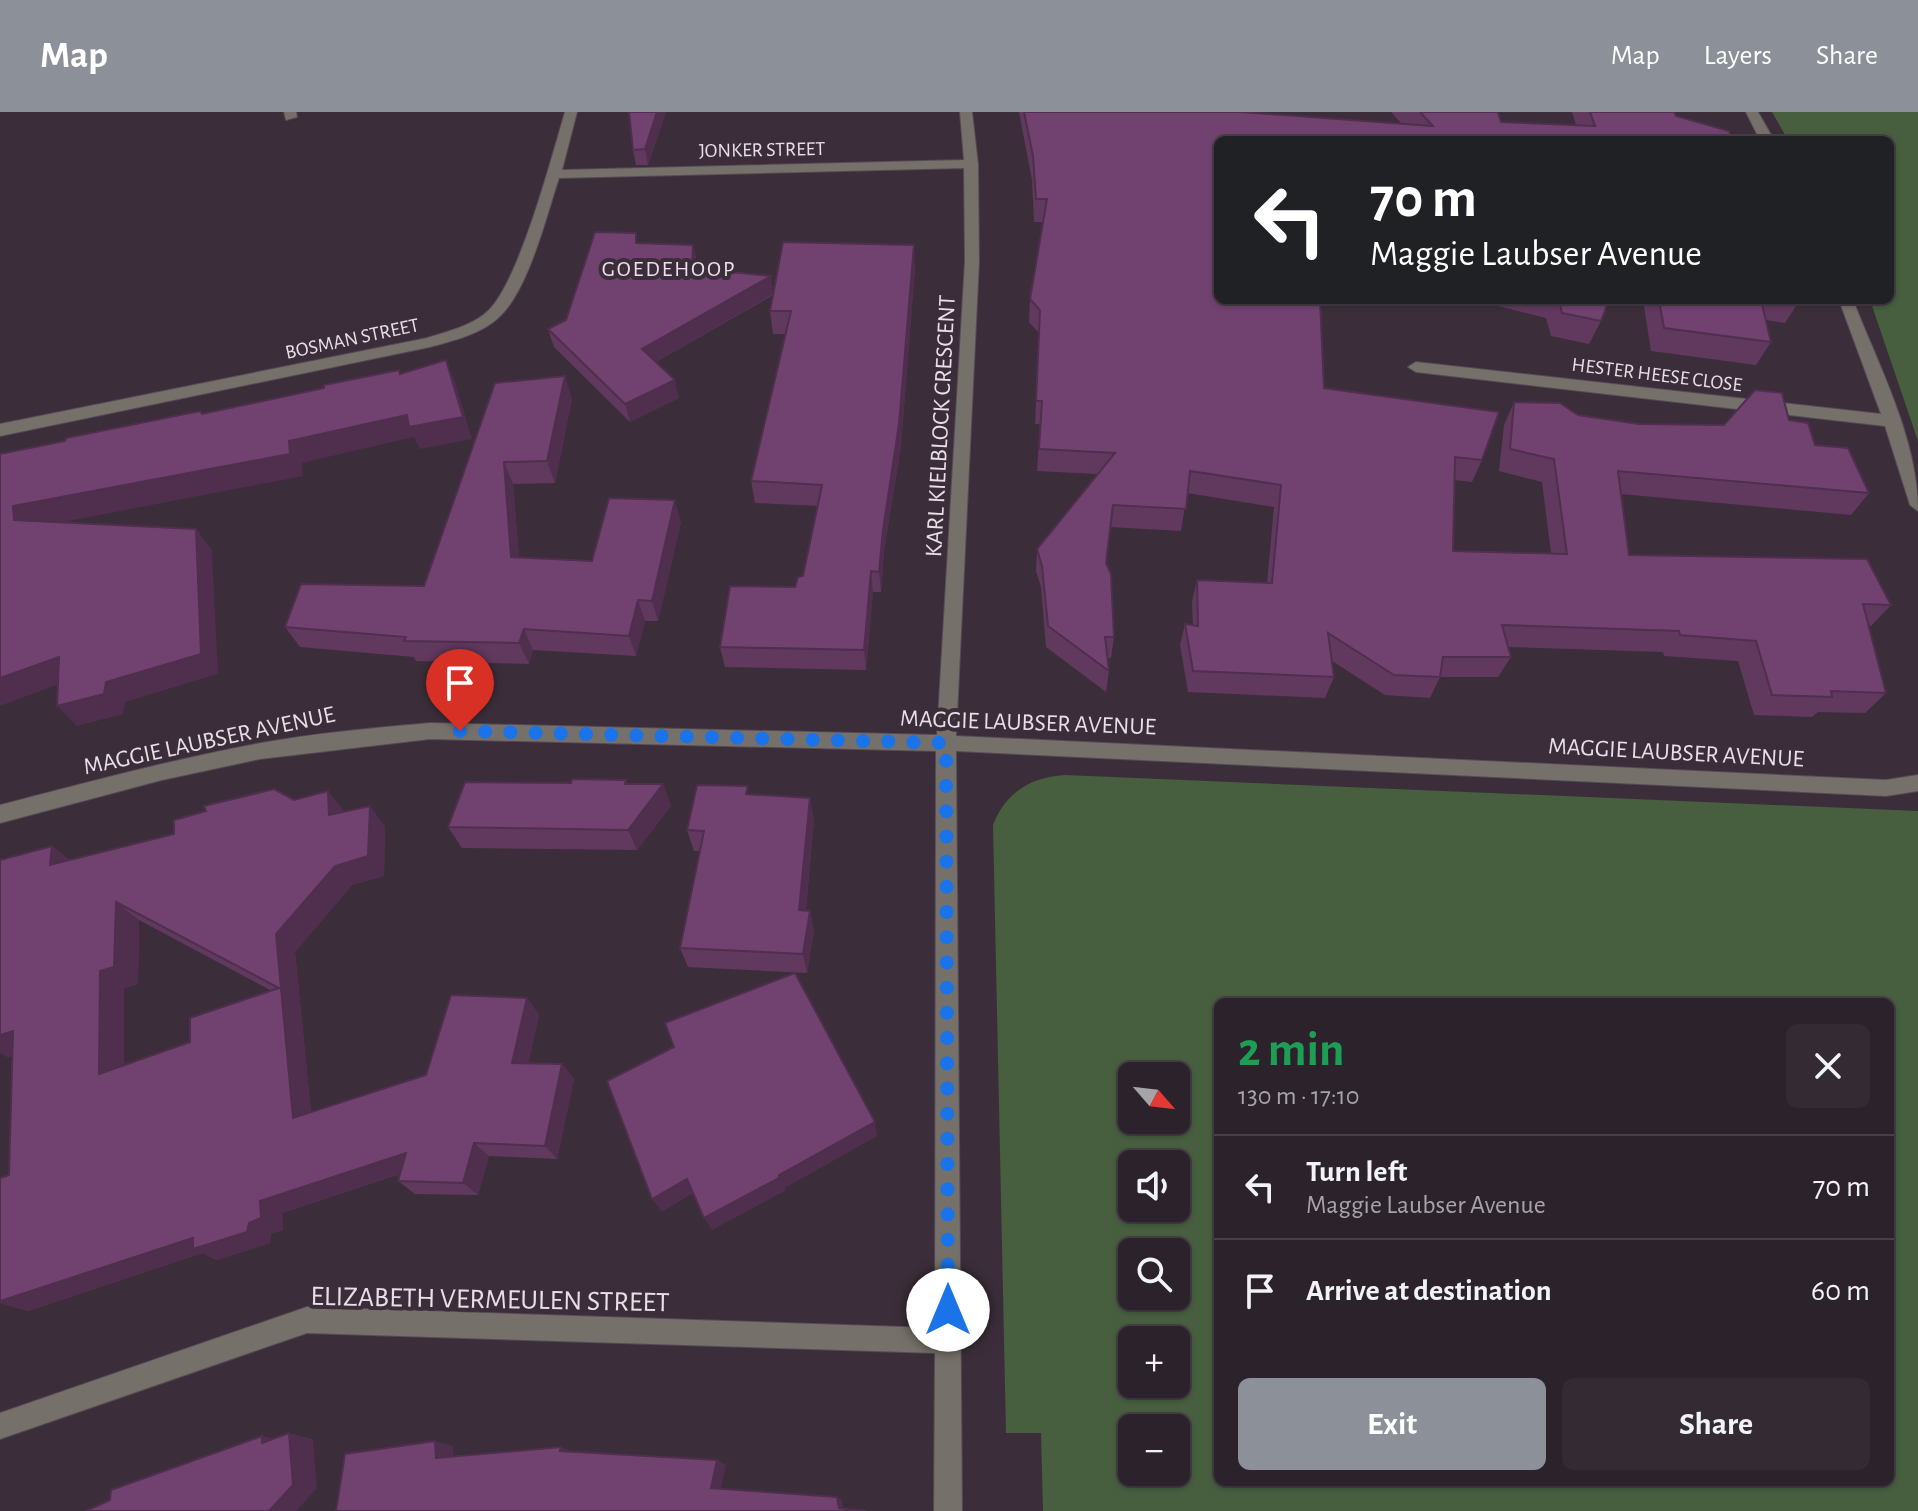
<!DOCTYPE html>
<meta charset="utf-8">
<style>
body{margin:0;font-family:"Alegreya Sans",sans-serif;background:#342a34;color:#f1f3f6;height:100vh;display:flex;flex-direction:column;font-size:30px;white-space:nowrap}
*{box-sizing:border-box;margin:0}
p{font-size:26px;color:#a6a4a9}
.icon{flex:none;width:44px;height:44px;fill:none;stroke:currentColor;stroke-width:2;stroke-linecap:round;stroke-linejoin:round}
.map{position:relative;flex:1;overflow:hidden}
.sheet{position:absolute;left:1214px;top:886px;width:680px;height:488px;display:flex;flex-direction:column;background:#2c222c;border-radius:12px;box-shadow:0 2px 6px #0004,0 0 0 2px #483f48}
.sheet>*{flex:none}
.banner{position:absolute;left:1214px;top:24px;width:680px;height:168px;border-radius:12px;box-shadow:0 2px 6px #0004,0 0 0 2px #483f48;background:#202124;color:#fff;overflow:hidden}
.needle{width:52px;rotate:118deg}
.fabs{position:absolute;left:1118px;top:950px;display:grid;gap:16px}
.fabs a{display:grid;place-items:center;width:72px;height:72px;border-radius:12px;background:#2c222c;box-shadow:0 2px 6px #0004,0 0 0 2px #483f48;font-size:40px}
.pin{position:absolute;display:grid;place-items:center;width:68px;height:68px;color:#fff;margin:-82px -34px;border-radius:50% 50% 50% 0;rotate:-45deg;box-shadow:0 0 8px #0007}
.pin .icon{rotate:45deg}
.me{position:absolute;width:88px;margin:-44px;rotate:0deg;stroke-linejoin:round;filter:drop-shadow(0 0 6px #0008)}
.turn{display:flex;align-items:center;gap:28px;height:168px;padding:0 24px;font-size:36px}
.turn .icon{width:104px;height:104px;stroke-width:2.5}
.turn b{display:block;font-size:56px;line-height:68px}
.round{display:grid;place-items:center;flex:none;width:84px;height:84px;border-radius:12px;background:#342a34}
.head{display:flex;align-items:center;justify-content:space-between;height:136px;padding:0 24px}
h1{font-size:48px;font-weight:700;line-height:60px;color:#1e9e55}
.cta{display:flex;gap:16px;margin-top:auto;padding:16px 24px}
.cta a{flex:1;height:92px;border-radius:12px;background:#8c9099;color:#fff;font-size:32px;font-weight:700;line-height:92px;text-align:center}
.cta a+a{background:#342a34;color:#f1f3f6}
ul{padding:0;list-style:none}
li{display:flex;align-items:center;gap:24px;height:104px;padding:0 24px;border-top:2px solid #483f48}
li div{flex:1}
li b{display:block;font-size:30px}
li em{font-style:normal}
header{display:flex;align-items:center;gap:48px;box-sizing:border-box;height:112px;padding:0 40px;background:#8c9099;color:#fff}
header strong{font-size:38px}
nav{display:flex;gap:44px;margin-inline-start:auto;font-size:28px}
.map>svg:first-child{display:block}
.green{fill:#475e3f;fill-rule:evenodd}
.lines{fill:none;stroke-linecap:round;stroke-linejoin:round}
.minor-casing{stroke:#574a56;stroke-width:2}
.minor{fill:#757069;fill-rule:evenodd}
.wall{fill:#61395f;fill-rule:evenodd}
.shaded-wall{fill:#4f2e4e}
.building{fill:#71426f;stroke:#4f2e4e;stroke-width:2;fill-rule:evenodd}
.route{stroke:#1a73e8;stroke-width:14;stroke-dasharray:0 25.2}
.labels{text-anchor:middle;stroke-width:8;stroke-linejoin:round;paint-order:stroke}
.far-street-label{font-size:20px;fill:#e8dfe7;stroke:#3b2e3a}
.far-neighbourhood-label{font-size:22px;letter-spacing:2px;fill:#efdeed;stroke:#3b2e3a}
.street-label{font-size:24px;fill:#e8dfe7;stroke:#3b2e3a}
.near-street-label{font-size:28px;fill:#e8dfe7;stroke:#3b2e3a}
</style>
<header>
<strong>Map</strong>
<nav><a>Map</a><a>Layers</a><a>Share</a></nav>
</header>
<div class="map">
<svg width="1918" height="1399" viewBox="0 0 1918 1399">
<rect width="100%" height="100%" fill="#3b2e3a"/>
<g class="green">
<path d="M 1772,0 L 1918,0 L 1918,329 L 1870,188 L 1890,188 L 1890,28 L 1788,28 Z"/>
<path d="M 1065,663 L 1918,699 L 1918,1399 L 1043,1399 L 1041,1321 L 1006,1321 L 993,713 C 1006,680 1031,665 1065,663 ZM 1218,890 L 1890,890 L 1890,1370 L 1218,1370 ZM 1132,964 L 1176,964 L 1176,1008 L 1132,1008 ZM 1132,1052 L 1176,1052 L 1176,1096 L 1132,1096 ZM 1132,1140 L 1176,1140 L 1176,1184 L 1132,1184 ZM 1132,1228 L 1176,1228 L 1176,1272 L 1132,1272 ZM 1132,1316 L 1176,1316 L 1176,1360 L 1132,1360 Z"/>
</g>
<g class="lines">
<g class="minor-casing">
<g id="minor">
<path d="M 284,0 L 296,0 L 297,5 L 286,8 Z"/>
<path d="M 565,0 L 577,0 L 562,58 L 964,48 L 960,0 L 972,0 L 978,52 L 979,149 L 956,624 L 1886,668 L 1918,663 L 1918,679 L 1886,684 L 956,639 L 962,1399 L 934,1399 L 935,1241 L 307,1221 L 0,1327 L 0,1301 L 307,1195 L 935,1216 L 936,639 L 430,627 L 260,647 L 162,668 L 0,711 L 0,693 C 86,671 173,647 261,631 C 317,621 373,616 430,611 L 937,623 L 965,149 L 964,56 L 559,66 C 546,105 528,180 498,206 C 481,222 452,229 430,235 L 0,324 L 0,312 L 427,226 C 448,219 472,214 488,199 C 519,170 552,44 565,0 Z"/>
<path d="M 1746,0 L 1758,0 L 1774,28 L 1760,28 Z"/>
<path d="M 1839,188 L 1853,188 C 1879,255 1918,327 1918,399 L 1910,393 L 1885,314 L 1416,260 L 1408,255 L 1416,250 L 1881,302 Z"/>
</g>
</g>
<use href="#minor" class="minor"/>
</g>
<g class="wall">
<path d="M 629,0 L 666,0 L 648,53 L 636,53 L 633,38 Z"/>
<path d="M 1019,0 L 1241,0 L 1402,12 L 1391,0 L 1498,0 L 1501,10 L 1576,13 L 1572,0 L 1674,0 L 1676,4 L 1729,19 L 1218,28 L 1324,276 L 1482,348 L 1472,370 L 1455,368 L 1453,439 L 1551,441 L 1542,370 L 1499,359 L 1504,313 L 1514,290 L 1578,303 L 1639,312 L 1724,313 L 1789,308 L 1815,333 L 1869,381 L 1851,403 L 1621,382 L 1629,443 L 1891,493 L 1871,514 L 1869,514 L 1886,581 L 1865,601 L 1818,600 L 1812,605 L 1754,603 L 1738,549 L 1664,544 L 1663,540 L 1508,535 L 1511,545 L 1498,565 L 1440,565 L 1430,586 L 1385,583 L 1332,549 L 1334,565 L 1325,586 L 1188,580 L 1180,533 L 1185,512 L 1193,513 L 1192,490 L 1197,468 L 1267,471 L 1274,395 L 1187,381 L 1181,419 L 1110,415 L 1106,451 L 1114,525 L 1111,546 L 1108,546 L 1109,559 L 1106,580 L 1046,535 L 1041,475 L 1036,459 L 1037,437 L 1097,362 L 1037,359 L 1040,312 L 1035,312 L 1039,221 L 1029,210 L 1030,187 L 1043,110 L 1034,110 L 1032,68 Z"/>
<path d="M 638,131 L 693,133 L 697,151 L 697,157 L 773,181 L 915,155 L 901,334 L 884,439 L 881,480 L 873,480 L 866,558 L 725,555 L 720,535 L 795,475 L 803,464 L 818,394 L 755,391 L 751,369 L 785,222 L 773,222 L 770,199 L 773,183 L 656,250 L 679,286 L 630,310 L 554,235 L 548,217 L 566,208 Z"/>
<path d="M 1495,188 L 1609,188 L 1601,209 L 1589,232 L 1551,224 L 1546,206 L 1494,193 Z"/>
<path d="M 1643,188 L 1800,188 L 1785,211 L 1766,208 L 1771,230 L 1756,253 L 1651,239 Z"/>
<path d="M 495,271 L 572,286 L 555,371 L 513,372 L 519,445 L 592,449 L 681,410 L 658,509 L 645,509 L 636,544 L 533,538 L 529,552 L 416,549 L 414,545 L 300,535 L 285,515 L 424,474 Z"/>
<path d="M 627,672 L 663,672 L 671,694 L 637,738 L 462,736 L 448,715 Z"/>
<path d="M 750,682 L 814,707 L 806,798 L 810,799 L 814,818 L 807,861 L 688,855 L 680,836 L 700,739 L 694,739 L 687,718 Z"/>
<path d="M 294,688 L 344,700 L 385,714 L 384,764 L 352,773 L 295,840 L 311,1000 L 426,963 L 527,886 L 539,903 L 528,952 L 562,952 L 574,967 L 557,1047 L 489,1044 L 478,1083 L 415,1082 L 398,1069 L 400,1062 L 282,1101 L 283,1118 L 271,1122 L 270,1131 L 217,1148 L 202,1141 L 28,1199 L 0,1191 L 0,1066 L 9,1063 L 12,944 L 7,945 L 52,734 L 69,748 L 174,722 ZM 139,808 L 272,879 L 190,930 L 124,953 L 124,876 L 138,872 Z"/>
</g>
<g class="shaded-wall">
<path d="M 657,0 L 666,0 L 648,53 L 645,37 Z"/>
<path d="M 693,133 L 697,151 L 695,175 L 692,156 Z"/>
<path d="M 914,133 L 915,155 L 901,334 L 884,439 L 881,480 L 879,460 L 883,418 Z"/>
<path d="M 771,164 L 773,182 L 647,255 L 642,237 Z"/>
<path d="M 446,248 L 455,270 L 472,327 L 420,337 L 414,325 L 302,351 L 303,364 L 32,416 L 14,408 L 13,394 L 289,329 Z"/>
<path d="M 565,264 L 572,286 L 555,371 L 547,349 Z"/>
<path d="M 675,268 L 679,286 L 630,310 L 625,292 Z"/>
<path d="M 504,350 L 513,372 L 521,466 L 511,445 Z"/>
<path d="M 675,388 L 681,410 L 658,509 L 652,489 Z"/>
<path d="M 196,417 L 212,438 L 218,562 L 125,590 L 123,602 L 77,614 L 57,594 L 106,570 Z"/>
<path d="M 871,459 L 873,480 L 866,558 L 864,538 Z"/>
<path d="M 638,488 L 645,509 L 636,544 L 629,524 Z"/>
<path d="M 524,517 L 533,538 L 529,552 L 519,531 Z"/>
<path d="M 59,545 L 78,565 L 0,594 L 0,566 Z"/>
<path d="M 663,672 L 671,694 L 637,738 L 628,718 Z"/>
<path d="M 328,679 L 344,699 L 329,703 Z"/>
<path d="M 810,686 L 814,707 L 804,817 L 799,798 Z"/>
<path d="M 370,694 L 385,714 L 384,764 L 352,773 L 295,840 L 313,1020 L 293,1006 L 276,822 Z"/>
<path d="M 52,734 L 76,753 L 50,753 Z"/>
<path d="M 116,790 L 139,808 L 138,872 L 124,876 L 124,977 L 99,962 L 100,859 Z"/>
<path d="M 810,799 L 814,818 L 807,861 L 803,842 Z"/>
<path d="M 527,886 L 539,903 L 525,966 L 512,951 Z"/>
<path d="M 13,919 L 40,935 L 7,945 L 0,941 L 0,923 Z"/>
<path d="M 562,952 L 574,967 L 557,1047 L 545,1034 Z"/>
<path d="M 875,1010 L 877,1024 L 785,1076 L 785,1079 L 712,1118 L 704,1106 Z"/>
<path d="M 474,1031 L 489,1044 L 478,1083 L 463,1071 Z"/>
<path d="M 406,1041 L 423,1054 L 282,1101 L 283,1118 L 271,1122 L 270,1131 L 217,1148 L 202,1141 L 28,1199 L 0,1191 L 0,1189 L 193,1126 L 249,1111 L 260,1089 Z"/>
<path d="M 687,1067 L 695,1080 L 662,1100 L 652,1087 Z"/>
<path d="M 289,1321 L 313,1327 L 317,1376 L 296,1399 L 269,1399 Z"/>
<path d="M 262,1324 L 287,1329 L 262,1331 Z"/>
<path d="M 435,1329 L 453,1334 L 454,1350 L 436,1346 Z"/>
<path d="M 561,1335 L 575,1340 L 560,1339 Z"/>
<path d="M 717,1348 L 726,1353 L 720,1380 L 711,1376 Z"/>
<path d="M 837,1385 L 842,1388 L 843,1399 L 839,1396 Z"/>
</g>
<g class="building">
<path d="M 629,0 L 657,0 L 645,37 L 633,38 Z"/>
<path d="M 1024,0 L 1241,0 L 1433,14 L 1420,0 L 1498,0 L 1501,10 L 1595,14 L 1590,0 L 1674,0 L 1676,4 L 1729,19 L 1733,28 L 1218,28 L 1218,188 L 1320,188 L 1324,276 L 1499,300 L 1482,348 L 1455,345 L 1453,439 L 1567,442 L 1554,347 L 1510,337 L 1514,290 L 1560,291 L 1578,303 L 1639,312 L 1724,313 L 1755,278 L 1782,281 L 1789,308 L 1808,311 L 1815,333 L 1848,336 L 1869,381 L 1618,359 L 1629,443 L 1867,447 L 1891,493 L 1863,492 L 1886,581 L 1831,579 L 1832,585 L 1772,583 L 1756,529 L 1680,523 L 1679,519 L 1502,513 L 1511,545 L 1443,545 L 1440,565 L 1394,563 L 1328,521 L 1334,565 L 1193,559 L 1185,512 L 1198,514 L 1197,468 L 1272,471 L 1281,373 L 1190,359 L 1186,397 L 1113,393 L 1106,451 L 1111,462 L 1114,525 L 1105,525 L 1109,559 L 1048,514 L 1042,454 L 1037,437 L 1115,341 L 1039,337 L 1042,289 L 1036,289 L 1040,198 L 1030,187 L 1047,87 L 1036,87 L 1033,44 Z"/>
<path d="M 595,120 L 636,121 L 636,131 L 693,133 L 692,156 L 771,164 L 642,237 L 675,268 L 625,292 L 548,217 L 566,208 Z"/>
<path d="M 783,130 L 914,133 L 899,312 L 883,418 L 879,460 L 871,459 L 864,538 L 720,535 L 730,474 L 795,475 L 798,465 L 803,464 L 822,373 L 751,369 L 791,199 L 770,199 Z"/>
<path d="M 1559,188 L 1609,188 L 1601,209 L 1562,201 Z"/>
<path d="M 1659,188 L 1761,188 L 1771,230 L 1664,216 Z"/>
<path d="M 446,248 L 463,305 L 409,315 L 407,303 L 289,329 L 290,342 L 13,394 L 14,408 L 196,417 L 201,542 L 106,570 L 104,582 L 57,594 L 59,545 L 0,566 L 0,342 L 65,329 L 66,326 L 200,299 L 202,302 L 324,276 L 324,273 L 399,258 L 400,262 Z"/>
<path d="M 565,264 L 547,349 L 504,350 L 511,445 L 592,449 L 609,386 L 675,388 L 652,489 L 638,488 L 629,524 L 524,517 L 519,531 L 404,529 L 406,525 L 285,515 L 301,472 L 424,474 L 495,271 Z"/>
<path d="M 572,667 L 626,668 L 625,672 L 663,672 L 628,718 L 448,715 L 465,670 L 571,671 Z"/>
<path d="M 697,673 L 748,674 L 746,682 L 810,686 L 799,798 L 810,799 L 803,842 L 680,836 L 704,719 L 687,718 Z"/>
<path d="M 274,677 L 294,688 L 328,679 L 329,703 L 370,694 L 368,744 L 335,754 L 276,822 L 293,1006 L 426,963 L 451,883 L 527,886 L 512,951 L 562,952 L 545,1034 L 474,1031 L 463,1071 L 398,1069 L 406,1041 L 260,1089 L 261,1106 L 249,1111 L 247,1120 L 193,1137 L 193,1126 L 0,1189 L 0,1066 L 9,1063 L 13,919 L 0,923 L 0,748 L 52,734 L 50,753 L 174,722 L 174,708 L 206,699 L 204,694 ZM 116,790 L 279,876 L 190,906 L 190,930 L 99,962 L 100,859 L 114,855 Z"/>
<path d="M 795,861 L 875,1010 L 779,1063 L 779,1066 L 704,1106 L 687,1067 L 652,1087 L 607,969 L 674,935 L 665,911 Z"/>
<path d="M 289,1321 L 293,1373 L 269,1399 L 86,1399 L 110,1388 L 111,1378 L 262,1324 L 262,1331 Z"/>
<path d="M 435,1329 L 436,1346 L 561,1335 L 560,1339 L 717,1348 L 711,1376 L 837,1385 L 839,1396 L 866,1399 L 336,1399 L 345,1342 Z"/>
</g>
<g class="lines">
<path class="route" d="M 460,619 L 946,631 L 948,1198"/>
</g>
<g class="labels">
<g class="far-street-label">
<text transform="translate(762 37) rotate(-1)" y="7">JONKER STREET</text>
<text transform="translate(352 226) rotate(-12)" y="7">BOSMAN STREET</text>
<text transform="translate(1657 262) rotate(7)" y="7">HESTER HEESE CLOSE</text>
</g>
<g class="far-neighbourhood-label">
<text x="669" y="164">GOEDEHOOP</text>
</g>
<g class="street-label">
<text transform="translate(940 314) rotate(-87)" y="8">KARL KIELBLOCK CRESCENT</text>
<text transform="translate(1028 610) rotate(2)" y="8">MAGGIE LAUBSER AVENUE</text>
<text transform="translate(209 628) rotate(-12)" y="8">MAGGIE LAUBSER AVENUE</text>
<text transform="translate(1676 640) rotate(3)" y="8">MAGGIE LAUBSER AVENUE</text>
</g>
<g class="near-street-label">
<text transform="translate(490 1186) rotate(1)" y="10">ELIZABETH VERMEULEN STREET</text>
</g>
</g>
</svg>
<div class="fabs">
<a><svg class="needle" viewBox="-14 -14 28 28"><path d="M0-13l5 13h-10z" fill="#e53935"/><path d="M0 13l5-13h-10z" fill="#a6a4a9"/></svg></a>
<a><svg class="icon" aria-label="sound" viewBox="0 0 24 24"><path d="M4 9h4l5-4v14l-5-4H4zM17 9q2 3 0 6"/></svg></a>
<a><svg class="icon" aria-label="search" viewBox="0 0 24 24"><circle cx="10" cy="10" r="6"/><path d="M15 15l6 6"/></svg></a>
<a>+</a>
<a>−</a>
</div>
<div class="pin" style="left:460px;top:619px;background:#d93025"><svg class="icon" aria-label="arrive" viewBox="0 0 24 24"><path d="M6 21V4h12l-3 4 3 4H6"/></svg></div>
<svg class="me" style="left:948px;top:1198px" viewBox="-20 -20 40 40"><circle r="19" fill="#fff"/><path d="M0-13L10 11 0 6-10 11z" fill="#1a73e8"/></svg>
<div class="banner">
<div class="turn"><svg class="icon" aria-label="left" viewBox="0 0 24 24"><path d="M17 20v-9H6M10 6l-5 5 5 5"/></svg><div><b>70 m</b>Maggie Laubser Avenue</div></div>
</div>
<section class="sheet">
<div class="head"><div><h1>2 min</h1><p>130 m · 17:10</p></div><a class="round"><svg class="icon" aria-label="close" viewBox="0 0 24 24"><path d="M6 6l12 12M18 6L6 18"/></svg></a></div>
<ul>
<li><svg class="icon" aria-label="left" viewBox="0 0 24 24"><path d="M17 20v-9H6M10 6l-5 5 5 5"/></svg><div><b>Turn left</b><p>Maggie Laubser Avenue</p></div><em>70 m</em></li>
<li><svg class="icon" aria-label="arrive" viewBox="0 0 24 24"><path d="M6 21V4h12l-3 4 3 4H6"/></svg><div><b>Arrive at destination</b></div><em>60 m</em></li>
</ul>
<div class="cta"><a>Exit</a><a>Share</a></div>
</section>
</div>
